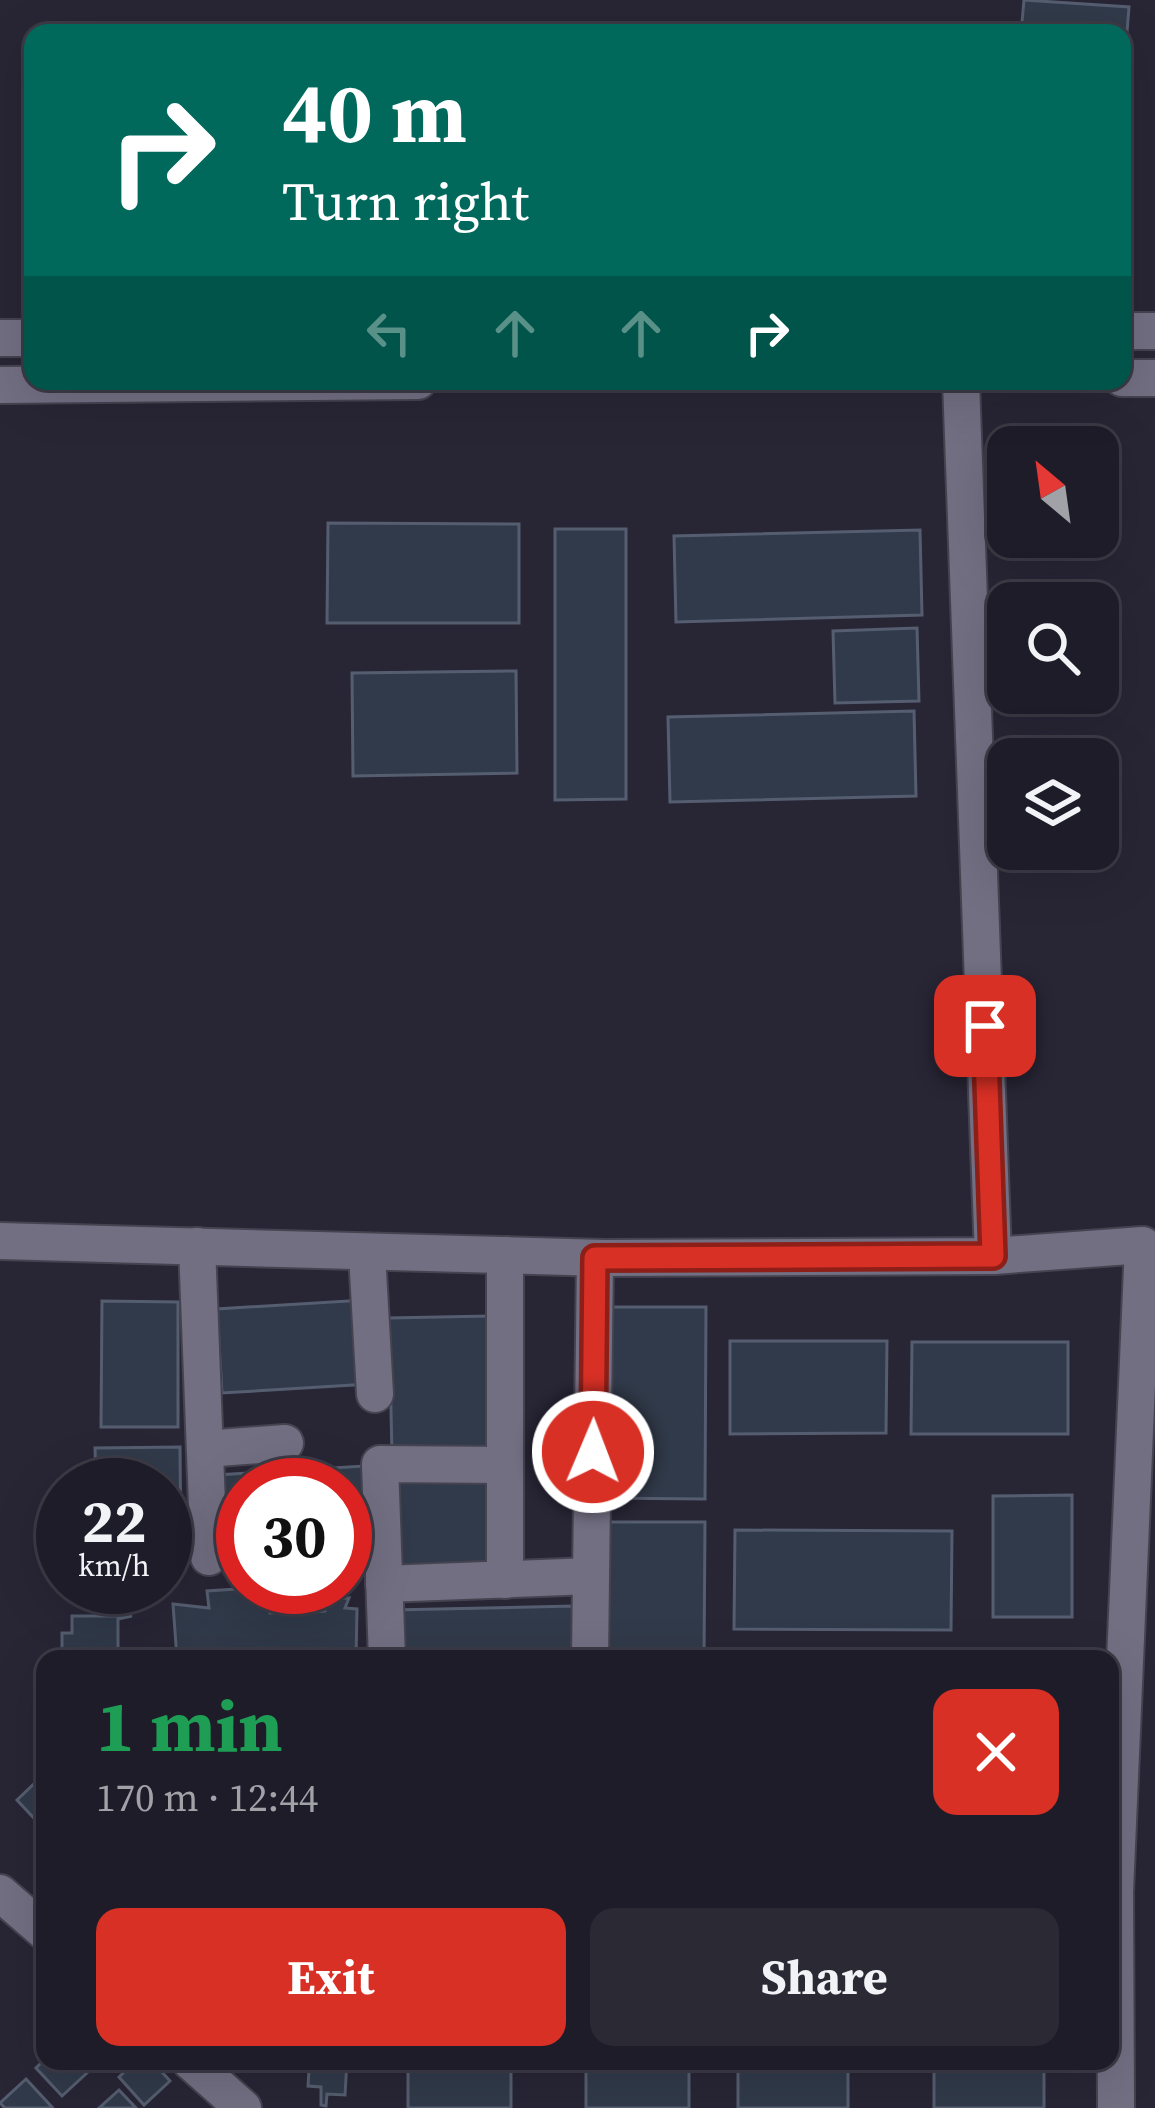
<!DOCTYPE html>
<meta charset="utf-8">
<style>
body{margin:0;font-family:"Source Serif 4",serif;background:#2b2934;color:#f1f3f6;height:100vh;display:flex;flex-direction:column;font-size:45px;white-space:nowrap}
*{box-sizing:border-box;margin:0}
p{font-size:39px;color:#a1a1a8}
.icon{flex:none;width:66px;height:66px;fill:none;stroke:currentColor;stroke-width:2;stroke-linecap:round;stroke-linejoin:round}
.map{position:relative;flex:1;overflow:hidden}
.sheet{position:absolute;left:36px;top:1650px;width:1083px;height:420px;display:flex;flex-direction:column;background:#1e1c28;border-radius:24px;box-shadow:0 12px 48px #0002,0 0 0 3px #3c3a45}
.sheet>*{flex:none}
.banner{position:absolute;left:24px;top:24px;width:1107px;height:366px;border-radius:24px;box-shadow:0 12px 48px #0002,0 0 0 3px #3c3a45;background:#00695c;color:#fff;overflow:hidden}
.needle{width:78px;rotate:331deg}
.controls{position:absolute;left:987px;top:426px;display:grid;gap:24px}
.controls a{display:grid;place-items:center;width:132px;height:132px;border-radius:24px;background:#1e1c28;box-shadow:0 12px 48px #0002,0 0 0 3px #3c3a45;font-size:60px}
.speed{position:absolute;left:36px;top:1458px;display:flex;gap:24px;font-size:60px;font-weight:700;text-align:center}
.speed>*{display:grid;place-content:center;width:156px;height:156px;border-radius:50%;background:#1e1c28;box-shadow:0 12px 48px #0002,0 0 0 3px #3c3a45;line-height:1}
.speed small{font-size:30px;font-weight:400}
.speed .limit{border:18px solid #d22;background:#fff;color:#111}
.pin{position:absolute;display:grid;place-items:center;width:102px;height:102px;color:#fff;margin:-51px;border-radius:24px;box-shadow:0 6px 18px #0006}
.me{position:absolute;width:132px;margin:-66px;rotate:1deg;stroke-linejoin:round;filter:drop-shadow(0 0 9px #0008)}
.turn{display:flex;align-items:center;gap:42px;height:252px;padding:0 60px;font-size:54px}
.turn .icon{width:156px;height:156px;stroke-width:2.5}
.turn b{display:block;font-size:84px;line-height:102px}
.lanes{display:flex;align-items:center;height:114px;padding:0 60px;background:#0003;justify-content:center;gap:60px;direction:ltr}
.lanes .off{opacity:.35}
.round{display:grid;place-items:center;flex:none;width:126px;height:126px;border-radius:24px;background:#2b2934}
.overview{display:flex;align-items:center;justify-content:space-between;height:204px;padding:0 60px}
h1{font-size:72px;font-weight:700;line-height:90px;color:#1e9e55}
.primary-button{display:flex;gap:24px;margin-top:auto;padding:24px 60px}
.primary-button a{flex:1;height:138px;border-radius:24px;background:#d93025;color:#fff;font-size:48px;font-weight:700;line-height:138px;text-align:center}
.primary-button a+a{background:#2b2934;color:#f1f3f6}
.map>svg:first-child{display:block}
.building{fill:#313a4a;stroke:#555e70;stroke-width:3}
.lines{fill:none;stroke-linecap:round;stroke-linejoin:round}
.minor-casing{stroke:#464351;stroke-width:40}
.minor{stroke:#736f83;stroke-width:36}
.route-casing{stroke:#8d1f18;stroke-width:30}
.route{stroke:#d93025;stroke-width:21}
</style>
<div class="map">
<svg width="1155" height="2108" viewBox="0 0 1155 2108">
<rect width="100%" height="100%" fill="#282535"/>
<g class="building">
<path d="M 1024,0 L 1129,7 L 1125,57 L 1122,33 L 1021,33 Z"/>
<path d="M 328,523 L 519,524 L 519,623 L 327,623 Z"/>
<path d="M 555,529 L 626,529 L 626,799 L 555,800 Z"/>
<path d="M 920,530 L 922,615 L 676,622 L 674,536 Z"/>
<path d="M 917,628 L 919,701 L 835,703 L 833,631 Z"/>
<path d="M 516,671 L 517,773 L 353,776 L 352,673 Z"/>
<path d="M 914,711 L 916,796 L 670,802 L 668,717 Z"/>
<path d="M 364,1300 L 369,1384 L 222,1393 L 217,1309 Z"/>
<path d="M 102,1301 L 178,1302 L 178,1427 L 101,1427 Z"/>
<path d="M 601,1307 L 706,1307 L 705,1499 L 600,1498 Z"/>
<path d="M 489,1316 L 492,1453 L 392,1456 L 389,1318 Z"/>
<path d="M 730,1341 L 887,1341 L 886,1433 L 730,1434 Z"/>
<path d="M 912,1342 L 1068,1342 L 1068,1434 L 911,1434 Z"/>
<path d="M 180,1447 L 181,1553 L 165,1553 L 165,1485 L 96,1485 L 95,1448 Z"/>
<path d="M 364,1466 L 369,1550 L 345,1552 L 345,1485 L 243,1485 L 243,1558 L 222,1559 L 217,1475 Z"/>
<path d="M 492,1474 L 496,1570 L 396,1576 L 391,1479 Z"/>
<path d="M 1072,1495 L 1072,1617 L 993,1617 L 993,1496 Z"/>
<path d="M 601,1522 L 705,1522 L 704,1659 L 600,1659 Z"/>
<path d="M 735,1530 L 952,1531 L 951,1630 L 734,1629 Z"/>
<path d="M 268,1587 L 270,1613 L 285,1612 L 283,1593 L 312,1591 L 315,1612 L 325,1611 L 325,1600 L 349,1598 L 345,1608 L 357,1609 L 356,1659 L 177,1659 L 173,1604 L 209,1608 L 207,1591 Z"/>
<path d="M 574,1606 L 575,1659 L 393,1659 L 392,1610 Z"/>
<path d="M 72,1616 L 132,1616 L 118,1619 L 118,1659 L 62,1659 L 73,1657 L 73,1649 L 62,1650 L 62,1633 L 72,1633 Z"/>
<path d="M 38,1780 L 45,1787 L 45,1830 L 17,1800 Z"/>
<path d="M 45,2059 L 77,2061 L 88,2072 L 62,2096 L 36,2068 Z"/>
<path d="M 136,2061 L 152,2061 L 170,2081 L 144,2105 L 119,2077 Z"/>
<path d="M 292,2061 L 347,2061 L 345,2095 L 327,2094 L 326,2106 L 321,2105 L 321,2087 L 308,2086 L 309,2069 L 292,2069 Z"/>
<rect x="408" y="2061" width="103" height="47"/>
<rect x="586" y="2061" width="103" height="47"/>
<rect x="738" y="2061" width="110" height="47"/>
<rect x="934" y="2061" width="110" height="47"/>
<path d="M 26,2079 L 52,2107 L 50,2108 L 5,2108 L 0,2103 Z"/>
<path d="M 119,2090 L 136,2108 L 99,2108 Z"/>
</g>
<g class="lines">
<g class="minor-casing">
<g id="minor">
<path d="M 1122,331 L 1155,331"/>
<path d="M 0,338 L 33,338"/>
<path d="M 1122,378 L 1155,378"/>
<path d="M 0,385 L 418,381"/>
<path d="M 0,1241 L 604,1258 L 993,1256 L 961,381"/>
<path d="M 197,1246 L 209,1557"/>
<path d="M 367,1254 L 375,1394"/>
<path d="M 505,1255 L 505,1580"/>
<path d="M 993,1256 L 1143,1245 L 1115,1892 L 1116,2108"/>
<path d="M 205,1449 L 285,1443"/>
<path d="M 384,1584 L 591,1576"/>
<path d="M 387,1659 L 380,1464 L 505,1465"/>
<path d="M 590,1659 L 595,1258"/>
<path d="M 0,1893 L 45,1932"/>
<path d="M 190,2061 L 243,2108"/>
</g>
</g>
<use href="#minor" class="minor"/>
</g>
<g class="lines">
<g class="route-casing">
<path id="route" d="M 593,1452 L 595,1258 L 993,1256 L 985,1026"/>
</g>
<use href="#route" class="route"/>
</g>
</svg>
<div class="controls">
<a><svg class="needle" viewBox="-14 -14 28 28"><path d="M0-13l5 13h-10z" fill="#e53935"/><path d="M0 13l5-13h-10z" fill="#a1a1a8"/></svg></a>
<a><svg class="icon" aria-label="search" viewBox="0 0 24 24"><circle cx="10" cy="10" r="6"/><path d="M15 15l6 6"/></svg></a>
<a><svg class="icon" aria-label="layers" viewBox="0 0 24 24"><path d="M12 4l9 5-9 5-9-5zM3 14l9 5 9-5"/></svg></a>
</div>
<div class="speed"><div>22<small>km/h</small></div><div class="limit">30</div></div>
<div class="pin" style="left:985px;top:1026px;background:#d93025"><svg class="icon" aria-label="arrive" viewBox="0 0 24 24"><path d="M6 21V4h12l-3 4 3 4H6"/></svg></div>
<svg class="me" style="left:593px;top:1452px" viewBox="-20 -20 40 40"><circle r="17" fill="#d93025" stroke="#fff" stroke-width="3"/><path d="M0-11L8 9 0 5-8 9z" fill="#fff"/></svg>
<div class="banner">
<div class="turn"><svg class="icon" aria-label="right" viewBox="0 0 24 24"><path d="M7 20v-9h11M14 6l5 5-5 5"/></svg><div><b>40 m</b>Turn right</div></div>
<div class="lanes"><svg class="icon off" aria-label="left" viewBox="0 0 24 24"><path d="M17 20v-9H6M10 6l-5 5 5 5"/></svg><svg class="icon off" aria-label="ahead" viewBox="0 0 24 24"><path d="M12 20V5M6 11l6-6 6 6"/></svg><svg class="icon off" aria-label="ahead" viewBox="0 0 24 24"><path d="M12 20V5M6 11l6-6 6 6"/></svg><svg class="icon" aria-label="right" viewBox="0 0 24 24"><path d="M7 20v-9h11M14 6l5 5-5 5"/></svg></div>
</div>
<section class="sheet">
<div class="overview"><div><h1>1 min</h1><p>170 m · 12:44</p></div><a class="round" style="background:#d93025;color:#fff"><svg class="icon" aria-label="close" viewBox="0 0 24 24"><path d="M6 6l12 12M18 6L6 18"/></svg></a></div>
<div class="primary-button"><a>Exit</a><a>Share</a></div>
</section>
</div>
